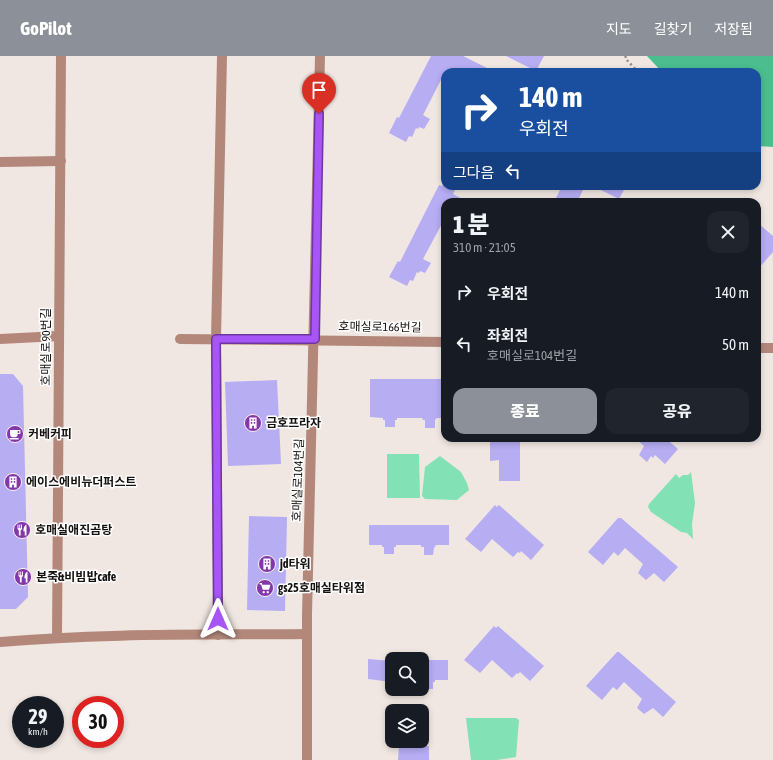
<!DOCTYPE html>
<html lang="ko">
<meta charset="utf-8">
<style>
body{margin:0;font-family:"Asap Condensed","Noto Sans KR",sans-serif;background:#20242c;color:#f1f3f6;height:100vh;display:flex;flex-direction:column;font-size:15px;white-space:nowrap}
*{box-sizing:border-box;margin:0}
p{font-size:13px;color:#9ea1a6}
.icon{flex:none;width:22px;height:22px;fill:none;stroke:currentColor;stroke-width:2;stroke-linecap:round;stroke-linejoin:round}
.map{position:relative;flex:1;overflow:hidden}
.panel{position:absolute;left:441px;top:142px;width:320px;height:244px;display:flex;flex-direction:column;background:#171b24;border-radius:12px;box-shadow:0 2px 6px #0003}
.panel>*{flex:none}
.banner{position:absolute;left:441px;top:12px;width:320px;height:122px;border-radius:12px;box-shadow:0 2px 6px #0003;background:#1a4fa0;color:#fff;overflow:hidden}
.controls{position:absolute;left:385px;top:596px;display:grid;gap:8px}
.controls a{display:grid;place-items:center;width:44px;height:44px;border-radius:8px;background:#171b24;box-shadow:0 2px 6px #0003;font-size:20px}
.speed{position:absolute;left:12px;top:640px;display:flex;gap:8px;font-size:20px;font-weight:700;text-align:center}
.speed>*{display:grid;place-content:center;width:52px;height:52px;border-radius:50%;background:#171b24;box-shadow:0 2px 6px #0003;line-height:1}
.speed small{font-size:10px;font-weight:400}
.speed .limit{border:6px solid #d22;background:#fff;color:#111}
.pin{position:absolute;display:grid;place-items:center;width:34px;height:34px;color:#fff;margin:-41px -17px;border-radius:50% 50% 50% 0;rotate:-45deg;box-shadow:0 0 4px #0007}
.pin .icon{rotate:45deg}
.me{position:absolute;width:44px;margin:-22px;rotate:0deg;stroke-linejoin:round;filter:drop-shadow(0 0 3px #0008)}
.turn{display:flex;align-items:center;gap:14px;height:84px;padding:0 12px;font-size:18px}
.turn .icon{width:52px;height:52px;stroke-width:2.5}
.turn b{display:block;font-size:28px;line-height:34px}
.then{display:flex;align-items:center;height:38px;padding:0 12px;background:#0003;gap:8px;font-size:15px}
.round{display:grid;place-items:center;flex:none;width:42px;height:42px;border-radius:12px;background:#20242c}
.summary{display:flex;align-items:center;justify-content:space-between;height:68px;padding:0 12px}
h1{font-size:24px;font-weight:800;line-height:30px}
.cta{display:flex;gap:8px;margin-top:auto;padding:8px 12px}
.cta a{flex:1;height:46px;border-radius:12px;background:#8c9099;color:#fff;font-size:16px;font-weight:800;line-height:46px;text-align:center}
.cta a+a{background:#20242c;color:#f1f3f6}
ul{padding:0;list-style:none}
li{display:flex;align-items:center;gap:12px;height:52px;padding:0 12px}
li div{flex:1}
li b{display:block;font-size:15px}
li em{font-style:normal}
header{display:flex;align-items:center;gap:24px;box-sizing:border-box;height:56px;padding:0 20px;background:#8c9099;color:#fff}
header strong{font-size:19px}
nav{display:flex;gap:22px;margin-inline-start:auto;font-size:14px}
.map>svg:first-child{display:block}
.green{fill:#83e1b6}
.forest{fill:#4bbd8f}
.building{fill:#b6adf3}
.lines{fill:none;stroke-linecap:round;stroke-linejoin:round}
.path{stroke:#918986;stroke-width:2.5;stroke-dasharray:2 3;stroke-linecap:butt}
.minor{stroke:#b3887b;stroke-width:10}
.route-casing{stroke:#6d37a1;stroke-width:10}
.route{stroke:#a855f7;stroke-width:7}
.labels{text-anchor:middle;stroke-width:3;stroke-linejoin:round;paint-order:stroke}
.street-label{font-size:12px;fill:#161211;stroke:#fff}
.poi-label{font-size:12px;font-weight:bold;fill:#161211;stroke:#fff;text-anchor:start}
</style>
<header>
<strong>GoPilot</strong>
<nav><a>지도</a><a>길찾기</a><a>저장됨</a></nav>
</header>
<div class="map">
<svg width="773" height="704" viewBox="0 0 773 704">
<rect width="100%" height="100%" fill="#f1e7e2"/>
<g class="green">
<path d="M 387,398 L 419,398 L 420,442 L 387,442 Z"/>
<path d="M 440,400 L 461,416 L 467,427 L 469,434 L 457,444 L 425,443 L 422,440 L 425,411 Z"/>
<path d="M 691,416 L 695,447 L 692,468 L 693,483 L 687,477 L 681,476 L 651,456 L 648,451 L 649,448 L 676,418 L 679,422 L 683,419 L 688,419 Z"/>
<path d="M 466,662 L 516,662 L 519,664 L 516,701 L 497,704 L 471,704 Z"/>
</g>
<path class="forest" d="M 647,0 L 773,0 L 773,91 L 757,90 L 757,16 L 662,16 Z"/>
<g class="building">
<path d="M 431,0 L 463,0 L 495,16 L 445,16 L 423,59 L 430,63 L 424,73 L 419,71 L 418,73 L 416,72 L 412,81 L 409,80 L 406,86 L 389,77 L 397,61 L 399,62 Z"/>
<path d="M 506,0 L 544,0 L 536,15 Z"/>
<path d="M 443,127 L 445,130 L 457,130 L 453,138 L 468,146 L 445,146 L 445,162 L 423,203 L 431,207 L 425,217 L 420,215 L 419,217 L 417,216 L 413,225 L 410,224 L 407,230 L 389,221 L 398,205 L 400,206 L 439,129 L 442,130 Z"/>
<path d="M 562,130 L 585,130 L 577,146 L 554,146 Z"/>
<path d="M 593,130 L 626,130 L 619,143 Z"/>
<path d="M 757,166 L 773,180 L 773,196 L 757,214 Z"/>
<path d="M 0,318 L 13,318 L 23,330 L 28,541 L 16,553 L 0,553 Z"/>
<path d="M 370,323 L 445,323 L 445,362 L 437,362 L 435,364 L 435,372 L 425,372 L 425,364 L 423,364 L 422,362 L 397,362 L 397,364 L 395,364 L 395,371 L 385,371 L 385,364 L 383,364 L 383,362 L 370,361 Z"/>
<path d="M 277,324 L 281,408 L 228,410 L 225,326 Z"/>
<path d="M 490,382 L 520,382 L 520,425 L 499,425 L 499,404 L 490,405 Z"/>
<path d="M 635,382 L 665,382 L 678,393 L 665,408 L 655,399 L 653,402 L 651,400 L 647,406 L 639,399 L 644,390 Z"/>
<path d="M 495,449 L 497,451 L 499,449 L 544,489 L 531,504 L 521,495 L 520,497 L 518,496 L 513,501 L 492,483 L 481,496 L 465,483 Z"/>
<path d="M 249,460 L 287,461 L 285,555 L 247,554 Z"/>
<path d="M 618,462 L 621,462 L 678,511 L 664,526 L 654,517 L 646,524 L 638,517 L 643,508 L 625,492 L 618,500 L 614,496 L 603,509 L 588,496 Z"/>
<path d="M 369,469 L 449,469 L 449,489 L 436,489 L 434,492 L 433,499 L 424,499 L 424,491 L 421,491 L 421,489 L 396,489 L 396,491 L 394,491 L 394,498 L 384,498 L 384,491 L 382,491 L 382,489 L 369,489 Z"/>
<path d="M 494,570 L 496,572 L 498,570 L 544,610 L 530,625 L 520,616 L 518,618 L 517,617 L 512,622 L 492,604 L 480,617 L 464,604 Z"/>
<path d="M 617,596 L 619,596 L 676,646 L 663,661 L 653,652 L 644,658 L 637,652 L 642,643 L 624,626 L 617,634 L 613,631 L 602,644 L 586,630 Z"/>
<path d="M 368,603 L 392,605 L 392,626 L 368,623 Z"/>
<path d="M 422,604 L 448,604 L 448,624 L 435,624 L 435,626 L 433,626 L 433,633 L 423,633 Z"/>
<path d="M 399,690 L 429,690 L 429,704 L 398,704 Z"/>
</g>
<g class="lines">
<path class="path" d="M 626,0 L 625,2 L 638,16"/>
<g class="minor">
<path d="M 0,106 L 61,105"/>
<path d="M 0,283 L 59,280"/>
<path d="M 180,283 L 445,286"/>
<path d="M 757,292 L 773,292"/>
<path d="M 218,579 L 216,283 L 222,0"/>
<path d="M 57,582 L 61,0"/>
<path d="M 0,586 C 102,577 205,579 307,578"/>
<path d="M 307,704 L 307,559 L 320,0"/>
</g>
</g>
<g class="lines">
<g class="route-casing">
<path id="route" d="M 218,563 L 216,283 L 315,283 L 319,58"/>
</g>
<use href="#route" class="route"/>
</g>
<defs>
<g id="building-disc" transform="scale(0.9)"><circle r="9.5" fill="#8437a8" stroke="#fff"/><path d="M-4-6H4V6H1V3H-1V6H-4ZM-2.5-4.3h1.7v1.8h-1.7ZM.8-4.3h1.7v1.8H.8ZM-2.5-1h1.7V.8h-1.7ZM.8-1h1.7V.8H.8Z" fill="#fff"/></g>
<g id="cafe-disc" transform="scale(0.9)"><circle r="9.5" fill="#8437a8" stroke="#fff"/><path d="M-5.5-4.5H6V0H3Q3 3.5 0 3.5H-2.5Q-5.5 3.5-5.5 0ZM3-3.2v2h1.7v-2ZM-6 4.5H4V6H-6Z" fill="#fff"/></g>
<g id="restaurant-disc" transform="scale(0.9)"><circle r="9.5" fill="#8437a8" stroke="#fff"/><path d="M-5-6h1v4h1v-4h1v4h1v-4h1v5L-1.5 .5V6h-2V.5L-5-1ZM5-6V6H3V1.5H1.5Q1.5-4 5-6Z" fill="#fff"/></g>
<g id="supermarket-disc" transform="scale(0.9)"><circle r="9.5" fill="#8437a8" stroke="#fff"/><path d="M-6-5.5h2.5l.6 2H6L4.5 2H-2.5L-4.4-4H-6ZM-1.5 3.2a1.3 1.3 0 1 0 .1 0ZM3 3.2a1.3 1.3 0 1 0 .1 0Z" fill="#fff"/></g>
</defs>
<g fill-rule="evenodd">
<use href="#building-disc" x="253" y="367"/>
<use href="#cafe-disc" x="15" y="378"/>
<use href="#building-disc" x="13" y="426"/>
<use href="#restaurant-disc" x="22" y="474"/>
<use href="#building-disc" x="267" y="508"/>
<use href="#restaurant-disc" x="23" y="521"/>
<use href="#supermarket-disc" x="265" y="532"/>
</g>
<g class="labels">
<g class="street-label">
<text transform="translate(380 271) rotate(1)" y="4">호매실로166번길</text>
<text transform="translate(46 291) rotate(-90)" y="4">호매실로90번길</text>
<text transform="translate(298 424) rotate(-88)" y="4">호매실로104번길</text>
</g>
<g class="poi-label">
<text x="266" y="371">금호프라자</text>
<text x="28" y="382">커베커피</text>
<text x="26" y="430">에이스에비뉴더퍼스트</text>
<text x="35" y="478">호매실애진곰탕</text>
<text x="280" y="512">jd타워</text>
<text x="36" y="525">본죽&amp;비빔밥cafe</text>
<text x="278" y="536">gs25호매실타워점</text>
</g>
</g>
</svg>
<div class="controls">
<a><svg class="icon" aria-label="search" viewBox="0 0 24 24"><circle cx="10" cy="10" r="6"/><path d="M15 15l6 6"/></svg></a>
<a><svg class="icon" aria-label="layers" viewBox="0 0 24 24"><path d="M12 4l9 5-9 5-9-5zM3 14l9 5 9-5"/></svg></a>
</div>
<div class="speed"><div>29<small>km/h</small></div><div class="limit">30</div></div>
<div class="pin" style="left:319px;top:58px;background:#d93025"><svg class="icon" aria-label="arrive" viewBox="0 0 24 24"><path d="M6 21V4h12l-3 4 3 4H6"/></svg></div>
<svg class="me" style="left:218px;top:563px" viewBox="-20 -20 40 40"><path d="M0-17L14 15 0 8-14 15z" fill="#a855f7" stroke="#fff" stroke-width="4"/></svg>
<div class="banner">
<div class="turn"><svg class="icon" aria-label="right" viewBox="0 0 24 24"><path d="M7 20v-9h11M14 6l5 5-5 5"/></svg><div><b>140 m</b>우회전</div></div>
<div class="then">그다음<svg class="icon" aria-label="left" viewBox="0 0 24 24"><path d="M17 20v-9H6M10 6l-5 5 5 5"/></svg></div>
</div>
<section class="panel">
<div class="summary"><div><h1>1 분</h1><p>310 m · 21:05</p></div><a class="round"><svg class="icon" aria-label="close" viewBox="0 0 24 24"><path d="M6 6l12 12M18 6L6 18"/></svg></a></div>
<ul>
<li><svg class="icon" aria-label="right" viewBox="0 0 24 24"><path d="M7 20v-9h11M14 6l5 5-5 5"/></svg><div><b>우회전</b></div><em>140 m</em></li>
<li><svg class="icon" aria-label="left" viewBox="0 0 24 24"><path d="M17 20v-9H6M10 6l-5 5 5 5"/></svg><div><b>좌회전</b><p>호매실로104번길</p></div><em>50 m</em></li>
</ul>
<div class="cta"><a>종료</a><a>공유</a></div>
</section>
</div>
